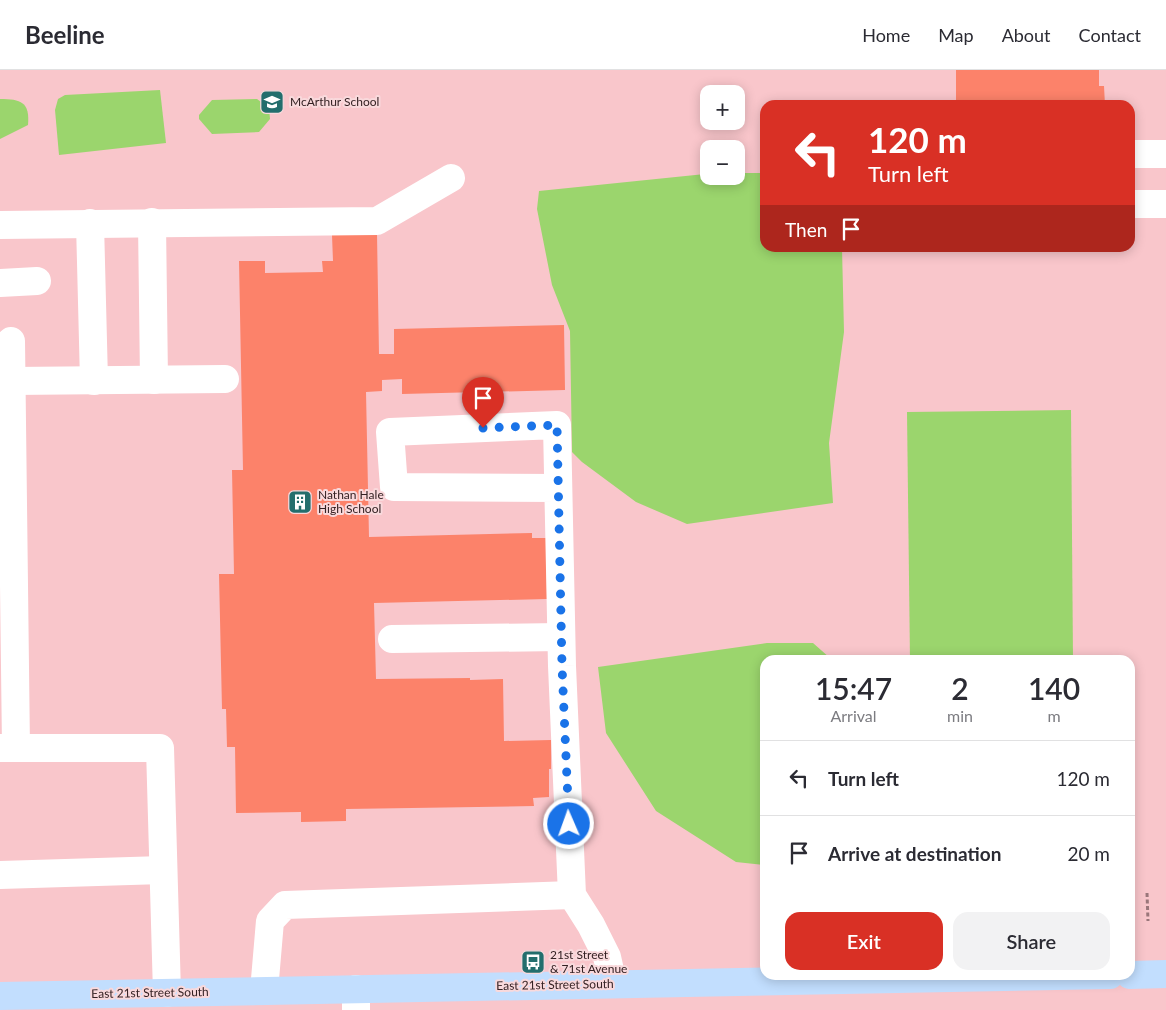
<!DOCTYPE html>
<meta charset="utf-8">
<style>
body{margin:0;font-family:Lato,sans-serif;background:#f2f2f3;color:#2b2b33;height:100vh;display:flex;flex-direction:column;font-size:19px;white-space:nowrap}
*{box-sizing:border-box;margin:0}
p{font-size:16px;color:#7c7c81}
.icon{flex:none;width:28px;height:28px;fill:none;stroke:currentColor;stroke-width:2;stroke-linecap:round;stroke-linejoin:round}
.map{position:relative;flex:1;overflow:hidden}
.panel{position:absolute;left:760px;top:585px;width:375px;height:325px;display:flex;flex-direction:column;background:#fff;border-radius:15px;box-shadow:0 2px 12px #0003}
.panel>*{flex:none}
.guide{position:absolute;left:760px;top:30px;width:375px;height:152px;border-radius:15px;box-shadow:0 2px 12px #0003;background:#d93025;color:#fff;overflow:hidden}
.tools{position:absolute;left:700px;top:15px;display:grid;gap:10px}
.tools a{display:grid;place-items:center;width:45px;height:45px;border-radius:10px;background:#fff;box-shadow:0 2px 12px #0003;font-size:25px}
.pin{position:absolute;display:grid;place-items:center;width:42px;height:42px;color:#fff;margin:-51px -21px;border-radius:50% 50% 50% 0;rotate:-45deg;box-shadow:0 0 5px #0007}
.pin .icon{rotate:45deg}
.me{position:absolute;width:55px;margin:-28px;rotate:358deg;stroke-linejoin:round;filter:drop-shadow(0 0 4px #0008)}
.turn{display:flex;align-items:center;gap:18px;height:105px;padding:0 25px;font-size:22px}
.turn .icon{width:65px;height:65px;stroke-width:2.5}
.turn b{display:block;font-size:35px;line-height:42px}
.then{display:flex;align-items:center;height:48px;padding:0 25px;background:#0003;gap:10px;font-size:19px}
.eta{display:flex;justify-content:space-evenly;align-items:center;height:85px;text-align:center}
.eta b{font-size:30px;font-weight:600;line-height:35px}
.cta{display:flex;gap:10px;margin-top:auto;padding:10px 25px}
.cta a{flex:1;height:58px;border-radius:15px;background:#d93025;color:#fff;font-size:20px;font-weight:600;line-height:58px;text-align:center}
.cta a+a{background:#f2f2f3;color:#2b2b33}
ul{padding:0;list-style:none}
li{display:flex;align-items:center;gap:15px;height:75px;padding:0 25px;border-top:1px solid #e1e1e2}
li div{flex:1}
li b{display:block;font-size:19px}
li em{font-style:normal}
header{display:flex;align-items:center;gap:30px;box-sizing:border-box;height:70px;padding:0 25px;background:#fff;border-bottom:1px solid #e1e1e2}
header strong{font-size:24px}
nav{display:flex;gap:28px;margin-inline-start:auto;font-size:18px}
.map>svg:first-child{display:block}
.green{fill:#9bd56d}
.building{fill:#fc826a}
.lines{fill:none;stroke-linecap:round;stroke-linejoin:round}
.path{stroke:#9a767a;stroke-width:3;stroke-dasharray:4 2.5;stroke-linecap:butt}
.minor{stroke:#fff;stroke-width:28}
.major{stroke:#c2defe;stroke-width:28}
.route{stroke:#1a73e8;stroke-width:9;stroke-dasharray:0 16.2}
.labels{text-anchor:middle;stroke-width:4;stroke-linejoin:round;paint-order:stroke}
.poi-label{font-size:12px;fill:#342123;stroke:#f9d9dc;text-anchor:start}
.street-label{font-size:12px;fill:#342123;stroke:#f9d9dc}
</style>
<header>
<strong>Beeline</strong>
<nav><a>Home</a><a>Map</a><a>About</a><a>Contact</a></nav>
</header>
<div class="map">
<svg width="1166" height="940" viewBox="0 0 1166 940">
<rect width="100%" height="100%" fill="#f9c6cb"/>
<g class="green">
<path d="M 160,20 L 166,73 L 59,85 L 55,40 L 58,29 L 65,25 Z"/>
<path d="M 0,29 C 21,29 30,32 28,55 L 0,69 Z"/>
<path d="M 257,29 L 269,38 L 270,49 L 259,62 L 212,64 L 199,49 L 199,45 L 212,30 Z"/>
<path d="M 736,103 L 765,103 L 765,178 L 842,178 L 844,262 L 829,373 L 833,433 L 687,454 L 636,432 L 582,392 L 572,382 L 570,261 L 552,215 L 537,139 L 539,121 L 705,104 L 709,104 L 709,106 L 736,106 Z"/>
<path d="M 1071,340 L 1073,590 L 910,590 L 907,342 Z"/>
<path d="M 767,573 L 813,573 L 830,588 L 830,590 L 765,590 L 765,795 L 736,792 L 656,741 L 606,663 L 598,597 Z"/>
</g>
<g class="building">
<path d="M 956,0 L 1099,0 L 1099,16 L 1104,16 L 1105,35 L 1019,35 L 1019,30 L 956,31 Z"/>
<path d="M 377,164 L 379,284 L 394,284 L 394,259 L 564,255 L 565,320 L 402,324 L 402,309 L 382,310 L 382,321 L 366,322 L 369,467 L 532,463 L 532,468 L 546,468 L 547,529 L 374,533 L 376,609 L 470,608 L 470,610 L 503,609 L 504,671 L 551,670 L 551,699 L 549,699 L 549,727 L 533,728 L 534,736 L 346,739 L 346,751 L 301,752 L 301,742 L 236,743 L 235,677 L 227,677 L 226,639 L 222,639 L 219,504 L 234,504 L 232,400 L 243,400 L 239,191 L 265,191 L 265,203 L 323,202 L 322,191 L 333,191 L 332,165 Z"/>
</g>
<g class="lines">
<path class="path" d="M 1147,823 L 1148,851"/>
<g class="minor">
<path d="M 1130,84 L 1166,84"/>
<path d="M 1130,134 L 1166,134"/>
<path d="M 152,152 L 154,310"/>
<path d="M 90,153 L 94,311"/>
<path d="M 0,155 L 377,151 L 451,108"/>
<path d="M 0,213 L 37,211"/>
<path d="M 11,271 L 16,678"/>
<path d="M 12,311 L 225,309"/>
<path d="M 558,418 L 394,417 L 390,362 L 557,355 L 562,596 L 572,825 L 591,855 L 607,887 L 613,914"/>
<path d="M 392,569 L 561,567"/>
<path d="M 0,678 L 160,678 L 167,923"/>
<path d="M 0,805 L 163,800"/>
<path d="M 264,921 L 270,851 L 285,835 L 572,825"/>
<path d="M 356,940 L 356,919"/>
</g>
<g class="major">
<path d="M 1130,905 L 1166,904"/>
<path d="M 0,926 L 1110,905"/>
</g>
</g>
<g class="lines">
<path class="route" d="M 483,358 L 557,355 L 562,596 L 569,754"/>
</g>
<defs>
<g id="school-square" transform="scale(1.25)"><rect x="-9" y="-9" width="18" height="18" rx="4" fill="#236e6d" stroke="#f9d9dc"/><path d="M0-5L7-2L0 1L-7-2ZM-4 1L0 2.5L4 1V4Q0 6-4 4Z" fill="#fff"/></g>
<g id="building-square" transform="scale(1.25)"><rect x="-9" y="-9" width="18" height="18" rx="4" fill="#236e6d" stroke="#f9d9dc"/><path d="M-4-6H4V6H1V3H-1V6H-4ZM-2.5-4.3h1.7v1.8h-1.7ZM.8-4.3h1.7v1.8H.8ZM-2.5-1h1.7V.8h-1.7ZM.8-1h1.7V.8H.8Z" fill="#fff"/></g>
<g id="bus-square" transform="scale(1.25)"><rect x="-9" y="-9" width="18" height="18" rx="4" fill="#236e6d" stroke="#f9d9dc"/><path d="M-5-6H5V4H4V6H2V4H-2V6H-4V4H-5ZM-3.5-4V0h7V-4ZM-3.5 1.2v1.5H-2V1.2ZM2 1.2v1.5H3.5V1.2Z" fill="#fff"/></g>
</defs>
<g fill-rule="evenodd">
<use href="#school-square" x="272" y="32"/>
<use href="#building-square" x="300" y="432"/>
<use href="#bus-square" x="533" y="892"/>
</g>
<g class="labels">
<g class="poi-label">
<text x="290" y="36">McArthur School</text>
<text x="318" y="429">Nathan Hale<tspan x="318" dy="14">High School</tspan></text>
<text x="550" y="889">21st Street<tspan x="550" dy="14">&amp; 71st Avenue</tspan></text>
</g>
<g class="street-label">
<text transform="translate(555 915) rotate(-1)" y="4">East 21st Street South</text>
<text transform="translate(150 923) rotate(-1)" y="4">East 21st Street South</text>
</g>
</g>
</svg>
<div class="tools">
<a>+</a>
<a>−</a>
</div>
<div class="pin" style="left:483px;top:358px;background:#d93025"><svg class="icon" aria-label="arrive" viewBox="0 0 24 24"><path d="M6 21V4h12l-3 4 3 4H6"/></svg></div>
<svg class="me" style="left:569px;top:754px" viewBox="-20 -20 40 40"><circle r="17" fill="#1a73e8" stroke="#fff" stroke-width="3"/><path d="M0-11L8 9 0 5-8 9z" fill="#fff"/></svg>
<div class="guide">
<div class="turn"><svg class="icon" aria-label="left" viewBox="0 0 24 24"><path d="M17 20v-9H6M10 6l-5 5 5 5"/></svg><div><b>120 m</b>Turn left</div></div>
<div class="then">Then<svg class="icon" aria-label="arrive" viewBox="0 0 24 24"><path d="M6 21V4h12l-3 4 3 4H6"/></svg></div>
</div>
<section class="panel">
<div class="eta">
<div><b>15:47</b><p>Arrival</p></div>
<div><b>2</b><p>min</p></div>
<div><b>140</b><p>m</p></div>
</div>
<ul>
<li><svg class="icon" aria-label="left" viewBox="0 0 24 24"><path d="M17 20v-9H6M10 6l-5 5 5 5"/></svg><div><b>Turn left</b></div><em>120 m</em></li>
<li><svg class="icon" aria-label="arrive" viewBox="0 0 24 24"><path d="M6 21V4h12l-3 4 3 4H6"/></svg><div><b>Arrive at destination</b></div><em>20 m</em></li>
</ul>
<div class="cta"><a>Exit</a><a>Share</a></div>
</section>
</div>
